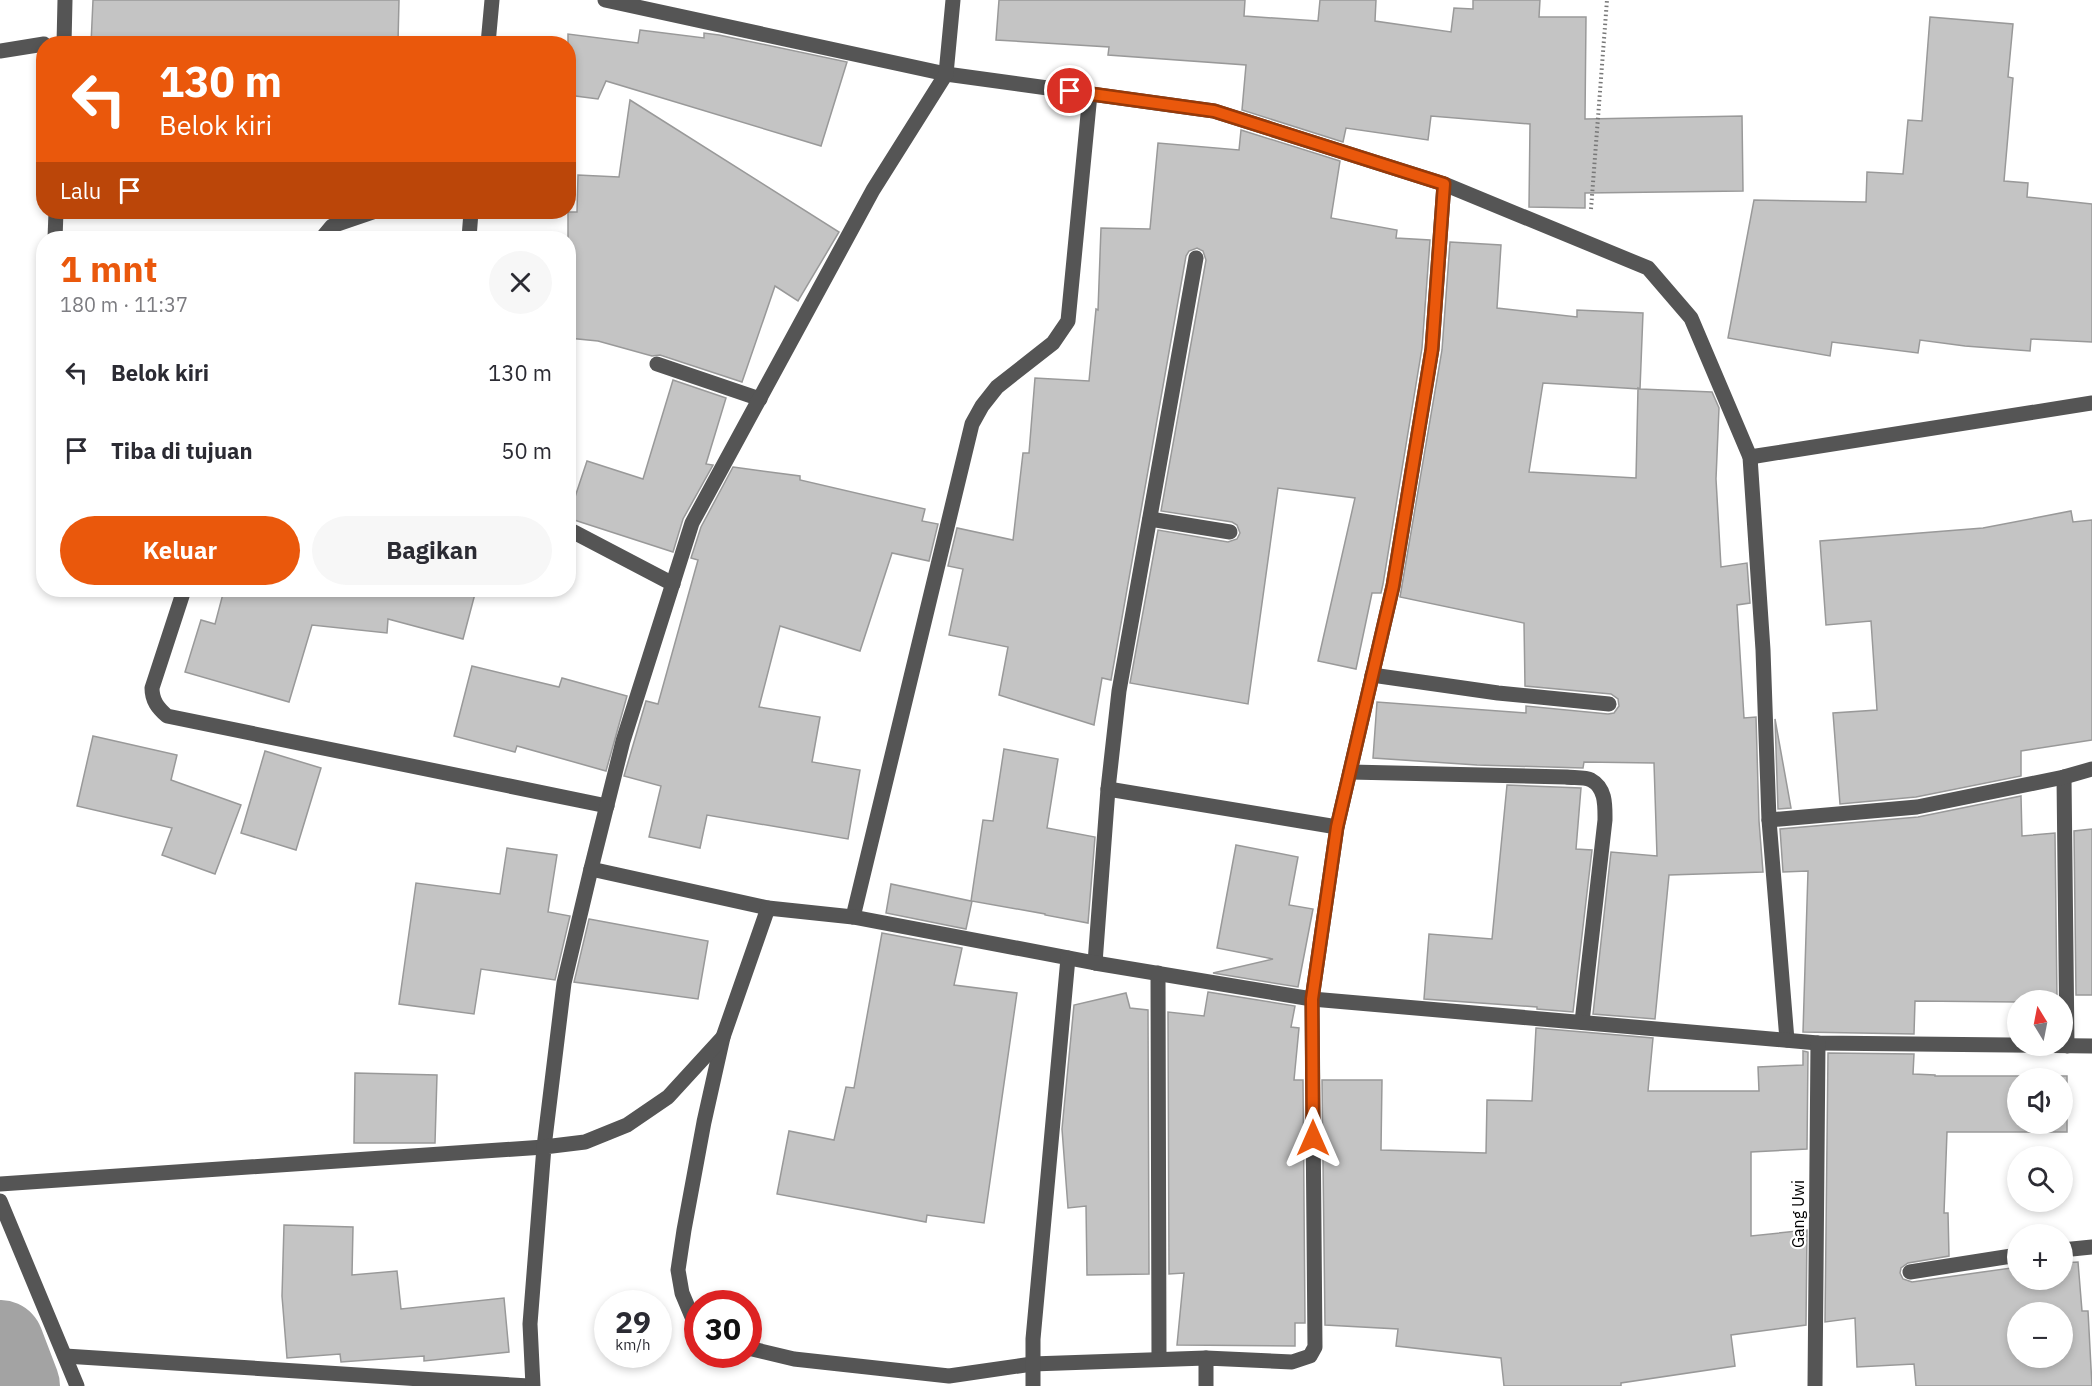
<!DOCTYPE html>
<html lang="id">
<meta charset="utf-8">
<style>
body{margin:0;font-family:"IBM Plex Sans",sans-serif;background:#f7f7f7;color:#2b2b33;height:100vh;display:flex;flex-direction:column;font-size:22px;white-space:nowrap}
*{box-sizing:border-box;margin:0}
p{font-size:20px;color:#7c7c81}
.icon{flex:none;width:33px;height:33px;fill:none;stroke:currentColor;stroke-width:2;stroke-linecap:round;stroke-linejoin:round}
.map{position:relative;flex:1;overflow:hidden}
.panel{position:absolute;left:36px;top:231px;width:540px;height:366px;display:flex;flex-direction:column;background:#fff;border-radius:24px;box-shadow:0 3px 9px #0003}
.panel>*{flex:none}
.banner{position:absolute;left:36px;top:36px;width:540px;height:183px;border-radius:24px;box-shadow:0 3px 9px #0003;background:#ea580c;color:#fff;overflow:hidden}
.needle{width:39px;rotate:350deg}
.controls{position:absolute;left:2007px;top:990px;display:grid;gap:12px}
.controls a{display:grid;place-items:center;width:66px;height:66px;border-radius:50%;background:#fff;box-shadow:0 3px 9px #0003;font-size:30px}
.speed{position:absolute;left:594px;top:1290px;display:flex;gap:12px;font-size:30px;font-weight:700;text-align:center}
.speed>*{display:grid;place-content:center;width:78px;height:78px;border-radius:50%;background:#fff;box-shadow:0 3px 9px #0003;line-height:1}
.speed small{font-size:15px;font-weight:400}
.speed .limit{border:9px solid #d22;background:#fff;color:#111}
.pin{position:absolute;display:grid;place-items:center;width:51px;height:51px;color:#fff;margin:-26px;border:3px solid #fff;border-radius:50%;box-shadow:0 2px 6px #0007}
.me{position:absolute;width:66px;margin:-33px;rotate:0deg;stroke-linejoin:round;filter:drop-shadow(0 0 4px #0008)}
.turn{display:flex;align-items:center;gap:21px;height:126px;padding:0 24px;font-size:27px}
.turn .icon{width:78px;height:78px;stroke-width:2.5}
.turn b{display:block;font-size:42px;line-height:51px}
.then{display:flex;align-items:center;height:57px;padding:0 24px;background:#0003;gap:12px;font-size:22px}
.round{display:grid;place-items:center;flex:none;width:63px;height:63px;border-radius:32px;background:#f7f7f7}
.headline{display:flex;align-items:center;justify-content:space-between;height:102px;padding:0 24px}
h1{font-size:36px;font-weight:700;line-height:45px;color:#ea580c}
.button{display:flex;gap:12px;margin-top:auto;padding:12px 24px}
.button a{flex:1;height:69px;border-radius:36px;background:#ea580c;color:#fff;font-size:24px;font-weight:700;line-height:69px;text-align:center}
.button a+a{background:#f7f7f7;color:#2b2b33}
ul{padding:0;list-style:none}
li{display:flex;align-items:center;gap:18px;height:78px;padding:0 24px}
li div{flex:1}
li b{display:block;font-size:22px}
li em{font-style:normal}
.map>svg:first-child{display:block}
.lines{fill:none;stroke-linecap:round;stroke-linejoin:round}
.river{stroke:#a3a3a3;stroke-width:88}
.building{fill:#c4c4c4;stroke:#999;stroke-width:1.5;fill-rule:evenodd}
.path{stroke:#777;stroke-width:4;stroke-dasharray:1.5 3;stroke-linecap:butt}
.minor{stroke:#555;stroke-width:15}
.route-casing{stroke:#983908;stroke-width:15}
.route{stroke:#ea580c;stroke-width:10}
.labels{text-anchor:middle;stroke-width:4.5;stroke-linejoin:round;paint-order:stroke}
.street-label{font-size:16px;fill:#000;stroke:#fff}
</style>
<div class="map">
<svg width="2092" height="1386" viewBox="0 0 2092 1386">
<rect width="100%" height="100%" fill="#fff"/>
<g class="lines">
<path class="river" d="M 0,1344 L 16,1386"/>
</g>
<g class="building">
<path d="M 93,0 L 399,0 L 398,42 L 252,37 L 252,44 L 91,44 Z"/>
<path d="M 999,0 L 1245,0 L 1244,16 L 1318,21 L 1320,0 L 1376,0 L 1375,21 L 1451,32 L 1454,8 L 1473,9 L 1473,0 L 1540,0 L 1539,17 L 1586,17 L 1585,119 L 1742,116 L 1743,191 L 1585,193 L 1585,208 L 1529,207 L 1530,124 L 1431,116 L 1428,140 L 1346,128 L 1343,142 L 1242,110 L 1246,65 L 1108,55 L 1109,47 L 996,40 Z"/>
<path d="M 1930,17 L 2013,24 L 2008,77 L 2013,78 L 2004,181 L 2028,183 L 2027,197 L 2092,204 L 2092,342 L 2031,339 L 2030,351 L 1965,346 L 1920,340 L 1918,353 L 1832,342 L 1830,356 L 1728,338 L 1754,200 L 1866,202 L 1867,172 L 1903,174 L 1908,120 L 1922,121 Z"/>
<path d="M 640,30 L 704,38 L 704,33 L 719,35 L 847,62 L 821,146 L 606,81 L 598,99 L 568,95 L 568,34 L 638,43 Z"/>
<path d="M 630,100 L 839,232 L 798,301 L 775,286 L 742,382 L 660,355 L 652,356 L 598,341 L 568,338 L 568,212 L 577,212 L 578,175 L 619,177 Z"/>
<path d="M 1241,130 L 1340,161 L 1331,218 L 1397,230 L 1396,238 L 1430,240 L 1422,348 L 1383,584 L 1381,593 L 1372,593 L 1356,669 L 1318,661 L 1355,498 L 1278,488 L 1248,704 L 1130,683 L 1158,530 L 1228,542 L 1237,539 L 1240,533 L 1237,525 L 1232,522 L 1161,511 L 1206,260 L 1203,251 L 1197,248 L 1189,251 L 1186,256 L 1111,680 L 1102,678 L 1094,725 L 999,695 L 1008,647 L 949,635 L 963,569 L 948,566 L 957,528 L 1013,540 L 1023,453 L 1029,453 L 1035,378 L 1089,381 L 1096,309 L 1098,310 L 1101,228 L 1150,229 L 1158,143 L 1239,150 Z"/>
<path d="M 1450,242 L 1501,245 L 1497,308 L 1577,317 L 1577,310 L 1643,313 L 1640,389 L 1712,392 L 1719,408 L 1716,479 L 1721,567 L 1747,563 L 1750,603 L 1737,605 L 1744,718 L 1756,717 L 1759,821 L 1763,872 L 1669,875 L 1655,1019 L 1593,1014 L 1611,852 L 1657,856 L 1654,763 L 1584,762 L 1583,768 L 1477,765 L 1373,758 L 1377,702 L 1526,713 L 1526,706 L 1608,714 L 1614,713 L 1619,706 L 1618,699 L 1611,694 L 1525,686 L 1524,623 L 1400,597 L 1442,350 ZM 1543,383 L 1640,389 L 1638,388 L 1636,478 L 1529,472 Z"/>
<path d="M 673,380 L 726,398 L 706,464 L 713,465 L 683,519 L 673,552 L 568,518 L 587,461 L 643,479 Z"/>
<path d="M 733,467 L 800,476 L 800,480 L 925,509 L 922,521 L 938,524 L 929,561 L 892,553 L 860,651 L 780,626 L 759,707 L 820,717 L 812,762 L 860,770 L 848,839 L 707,815 L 700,848 L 649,837 L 661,786 L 624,776 L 646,701 L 658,704 L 698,560 L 691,558 L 701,527 Z"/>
<path d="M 2071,511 L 2073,522 L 2092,520 L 2092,740 L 2021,751 L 2021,776 L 1916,797 L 1840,804 L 1833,713 L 1877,710 L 1871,621 L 1826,625 L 1820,541 L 1983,528 Z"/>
<path d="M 224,590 L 476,590 L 463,639 L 388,619 L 387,633 L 312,625 L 289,702 L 185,672 L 201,620 L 215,624 Z"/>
<path d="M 472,666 L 559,687 L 562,678 L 627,696 L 606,771 L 517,746 L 515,752 L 454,736 Z"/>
<path d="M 1775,719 L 1791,808 L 1778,809 Z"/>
<path d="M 93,736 L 177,755 L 171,780 L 241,805 L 215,874 L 162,855 L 172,828 L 77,806 Z"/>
<path d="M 1004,749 L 1058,759 L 1047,828 L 1095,837 L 1088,923 L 1045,915 L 1045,914 L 972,901 L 966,929 L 886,913 L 891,884 L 971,901 L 983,820 L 993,821 Z"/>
<path d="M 265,751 L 321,768 L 296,850 L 241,833 Z"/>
<path d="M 1507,785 L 1581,788 L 1576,849 L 1592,850 L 1573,1012 L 1537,1009 L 1537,1007 L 1424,999 L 1429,934 L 1492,939 Z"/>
<path d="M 2021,796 L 2022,836 L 2055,833 L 2057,1000 L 2018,1000 L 2018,1002 L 1915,1001 L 1914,1034 L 1803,1032 L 1808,871 L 1783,872 L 1780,829 L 1918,817 Z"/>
<path d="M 2092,829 L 2092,995 L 2076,995 L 2074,831 Z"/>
<path d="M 1236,845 L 1298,857 L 1289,905 L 1313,909 L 1298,987 L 1213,973 L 1273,959 L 1217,948 Z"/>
<path d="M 507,848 L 557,855 L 548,912 L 570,916 L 555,980 L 481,969 L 474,1014 L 399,1004 L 416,883 L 500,894 Z"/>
<path d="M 589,919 L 708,941 L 698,999 L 574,982 Z"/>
<path d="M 882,933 L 962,948 L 954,985 L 1017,993 L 984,1223 L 927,1215 L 926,1222 L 777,1194 L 789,1131 L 834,1140 L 846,1087 L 854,1088 Z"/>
<path d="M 1208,992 L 1295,1006 L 1291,1027 L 1299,1028 L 1294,1080 L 1303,1080 L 1305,1323 L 1295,1323 L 1295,1346 L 1177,1345 L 1184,1273 L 1169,1274 L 1168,1012 L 1204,1016 Z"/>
<path d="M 1126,993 L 1130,1008 L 1148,1010 L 1149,1274 L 1087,1275 L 1086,1206 L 1068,1208 L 1062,1129 L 1074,1005 Z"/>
<path d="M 1536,1028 L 1653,1038 L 1648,1091 L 1759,1091 L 1758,1067 L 1803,1065 L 1803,1051 L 1808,1052 L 1807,1149 L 1751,1152 L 1751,1236 L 1807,1230 L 1806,1325 L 1731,1335 L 1735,1366 L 1621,1383 L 1621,1386 L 1504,1386 L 1501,1358 L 1396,1346 L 1398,1329 L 1325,1325 L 1322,1080 L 1382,1080 L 1381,1150 L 1486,1153 L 1487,1100 L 1532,1101 Z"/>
<path d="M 1828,1053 L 1914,1054 L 1913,1074 L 1935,1075 L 1935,1076 L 2067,1076 L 2067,1132 L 1947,1132 L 1944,1213 L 1948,1213 L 1949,1256 L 1908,1263 L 1901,1268 L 1900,1273 L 1903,1279 L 1912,1282 L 2018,1267 L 2018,1280 L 2062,1280 L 2062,1263 L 2078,1262 L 2082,1311 L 2088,1311 L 2092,1386 L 1916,1386 L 1914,1364 L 1857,1367 L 1855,1318 L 1825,1322 ZM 2018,1078 L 2062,1078 L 2062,1124 L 2018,1124 ZM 2018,1312 L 2062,1312 L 2062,1358 L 2018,1358 Z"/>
<path d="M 355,1073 L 437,1075 L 435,1143 L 354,1143 Z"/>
<path d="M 284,1225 L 353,1227 L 352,1275 L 397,1271 L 401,1309 L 504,1298 L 509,1352 L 424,1361 L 424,1356 L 341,1362 L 340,1354 L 287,1358 L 282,1296 Z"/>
</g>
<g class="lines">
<path class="path" d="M 1591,209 L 1607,0"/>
<g class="minor">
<path d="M 605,0 L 946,74 L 1214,111 L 1444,184 L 1648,268 L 1691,318 L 1750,457 L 1763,650 L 1769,820 L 1787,1040"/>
<path d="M 64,44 L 65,0"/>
<path d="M 488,44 L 492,0"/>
<path d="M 0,51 L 44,44"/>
<path d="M 55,238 L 56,212"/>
<path d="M 322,238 L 332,226 L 373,212"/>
<path d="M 469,238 L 471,212"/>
<path d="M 657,364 L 760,399"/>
<path d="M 1750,457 L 2092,403"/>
<path d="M 1150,519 L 1230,532"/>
<path d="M 568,529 L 673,584"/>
<path d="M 184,590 L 152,688 C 152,701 158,708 167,716 L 607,806"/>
<path d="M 1372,675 L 1498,693 L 1609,704"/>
<path d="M 1350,772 L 1566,777 C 1573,778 1585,777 1591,780 C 1606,788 1605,806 1605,820 L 1582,1022"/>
<path d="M 2064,777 L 2067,1046"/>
<path d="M 1108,789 L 1337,827"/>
<path d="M 1769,820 L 1917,807 L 2064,777 L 2092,769"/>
<path d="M 591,869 L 768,908"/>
<path d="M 853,917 L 972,424 L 982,406 L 997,387 L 1053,343 L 1068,321 L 1090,94"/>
<path d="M 1095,963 L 1108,789 L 1119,691 L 1196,258"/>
<path d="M 1158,973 L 1159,1358"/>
<path d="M 0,1184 L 544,1147 L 564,983 L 591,869 L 623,741 L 692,523 L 873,190 L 946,74 L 953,0"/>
<path d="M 0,1201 L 77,1386"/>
<path d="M 2062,1250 L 2092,1247"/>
<path d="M 1910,1272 L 2018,1255"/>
<path d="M 698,1326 L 695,1324 L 682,1293 L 678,1270 L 684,1230 L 704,1122 L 723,1037"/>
<path d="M 748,1348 L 794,1359 L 949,1376 L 1032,1364 L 1206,1358"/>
<path d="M 65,1356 L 529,1386"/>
<path d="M 533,1386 L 530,1324 L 544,1147 L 585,1142 L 627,1125 L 668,1097 L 723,1037 L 768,908 L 853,917 L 1095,963 L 1312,999 L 1818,1043 L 2092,1046"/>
<path d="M 1033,1386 L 1033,1339 L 1068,958"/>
<path d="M 1206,1386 L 1206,1358 L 1292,1362 L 1310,1356 L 1315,1347 L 1312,999 L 1337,827 L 1393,586 L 1432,349 L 1444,184"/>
<path d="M 1815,1386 L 1818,1043"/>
</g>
</g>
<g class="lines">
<g class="route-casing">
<path id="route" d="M 1070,91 L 1214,111 L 1444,184 L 1432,349 L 1393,586 L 1337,827 L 1312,999 L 1313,1138"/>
</g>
<use href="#route" class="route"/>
</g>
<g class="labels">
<g class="street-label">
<text transform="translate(1798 1214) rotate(-90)" y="6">Gang Uwi</text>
</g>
</g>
</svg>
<div class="controls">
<a><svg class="needle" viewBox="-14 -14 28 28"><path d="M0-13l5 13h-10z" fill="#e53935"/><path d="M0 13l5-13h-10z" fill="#7c7c81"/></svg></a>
<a><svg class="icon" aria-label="sound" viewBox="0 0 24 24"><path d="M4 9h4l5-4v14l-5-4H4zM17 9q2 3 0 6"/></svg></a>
<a><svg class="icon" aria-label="search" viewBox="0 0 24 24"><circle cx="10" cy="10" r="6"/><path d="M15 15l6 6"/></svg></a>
<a>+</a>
<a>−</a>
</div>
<div class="speed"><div>29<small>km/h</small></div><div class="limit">30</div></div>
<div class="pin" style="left:1070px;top:91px;background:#d93025"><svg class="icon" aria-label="arrive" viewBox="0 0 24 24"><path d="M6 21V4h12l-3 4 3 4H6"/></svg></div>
<svg class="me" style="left:1313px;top:1138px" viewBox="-20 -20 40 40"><path d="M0-17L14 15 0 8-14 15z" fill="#ea580c" stroke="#fff" stroke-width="4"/></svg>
<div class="banner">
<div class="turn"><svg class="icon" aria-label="left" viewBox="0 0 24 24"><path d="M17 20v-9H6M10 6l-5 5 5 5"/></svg><div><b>130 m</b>Belok kiri</div></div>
<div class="then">Lalu<svg class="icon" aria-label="arrive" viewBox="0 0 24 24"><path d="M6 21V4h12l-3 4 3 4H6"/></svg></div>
</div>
<section class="panel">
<div class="headline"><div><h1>1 mnt</h1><p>180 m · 11:37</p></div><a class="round"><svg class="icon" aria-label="close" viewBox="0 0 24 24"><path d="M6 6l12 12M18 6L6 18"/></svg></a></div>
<ul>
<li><svg class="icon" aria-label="left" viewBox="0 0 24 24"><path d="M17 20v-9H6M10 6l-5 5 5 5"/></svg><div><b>Belok kiri</b></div><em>130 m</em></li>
<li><svg class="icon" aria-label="arrive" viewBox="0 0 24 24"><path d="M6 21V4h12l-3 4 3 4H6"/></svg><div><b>Tiba di tujuan</b></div><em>50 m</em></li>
</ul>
<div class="button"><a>Keluar</a><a>Bagikan</a></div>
</section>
</div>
